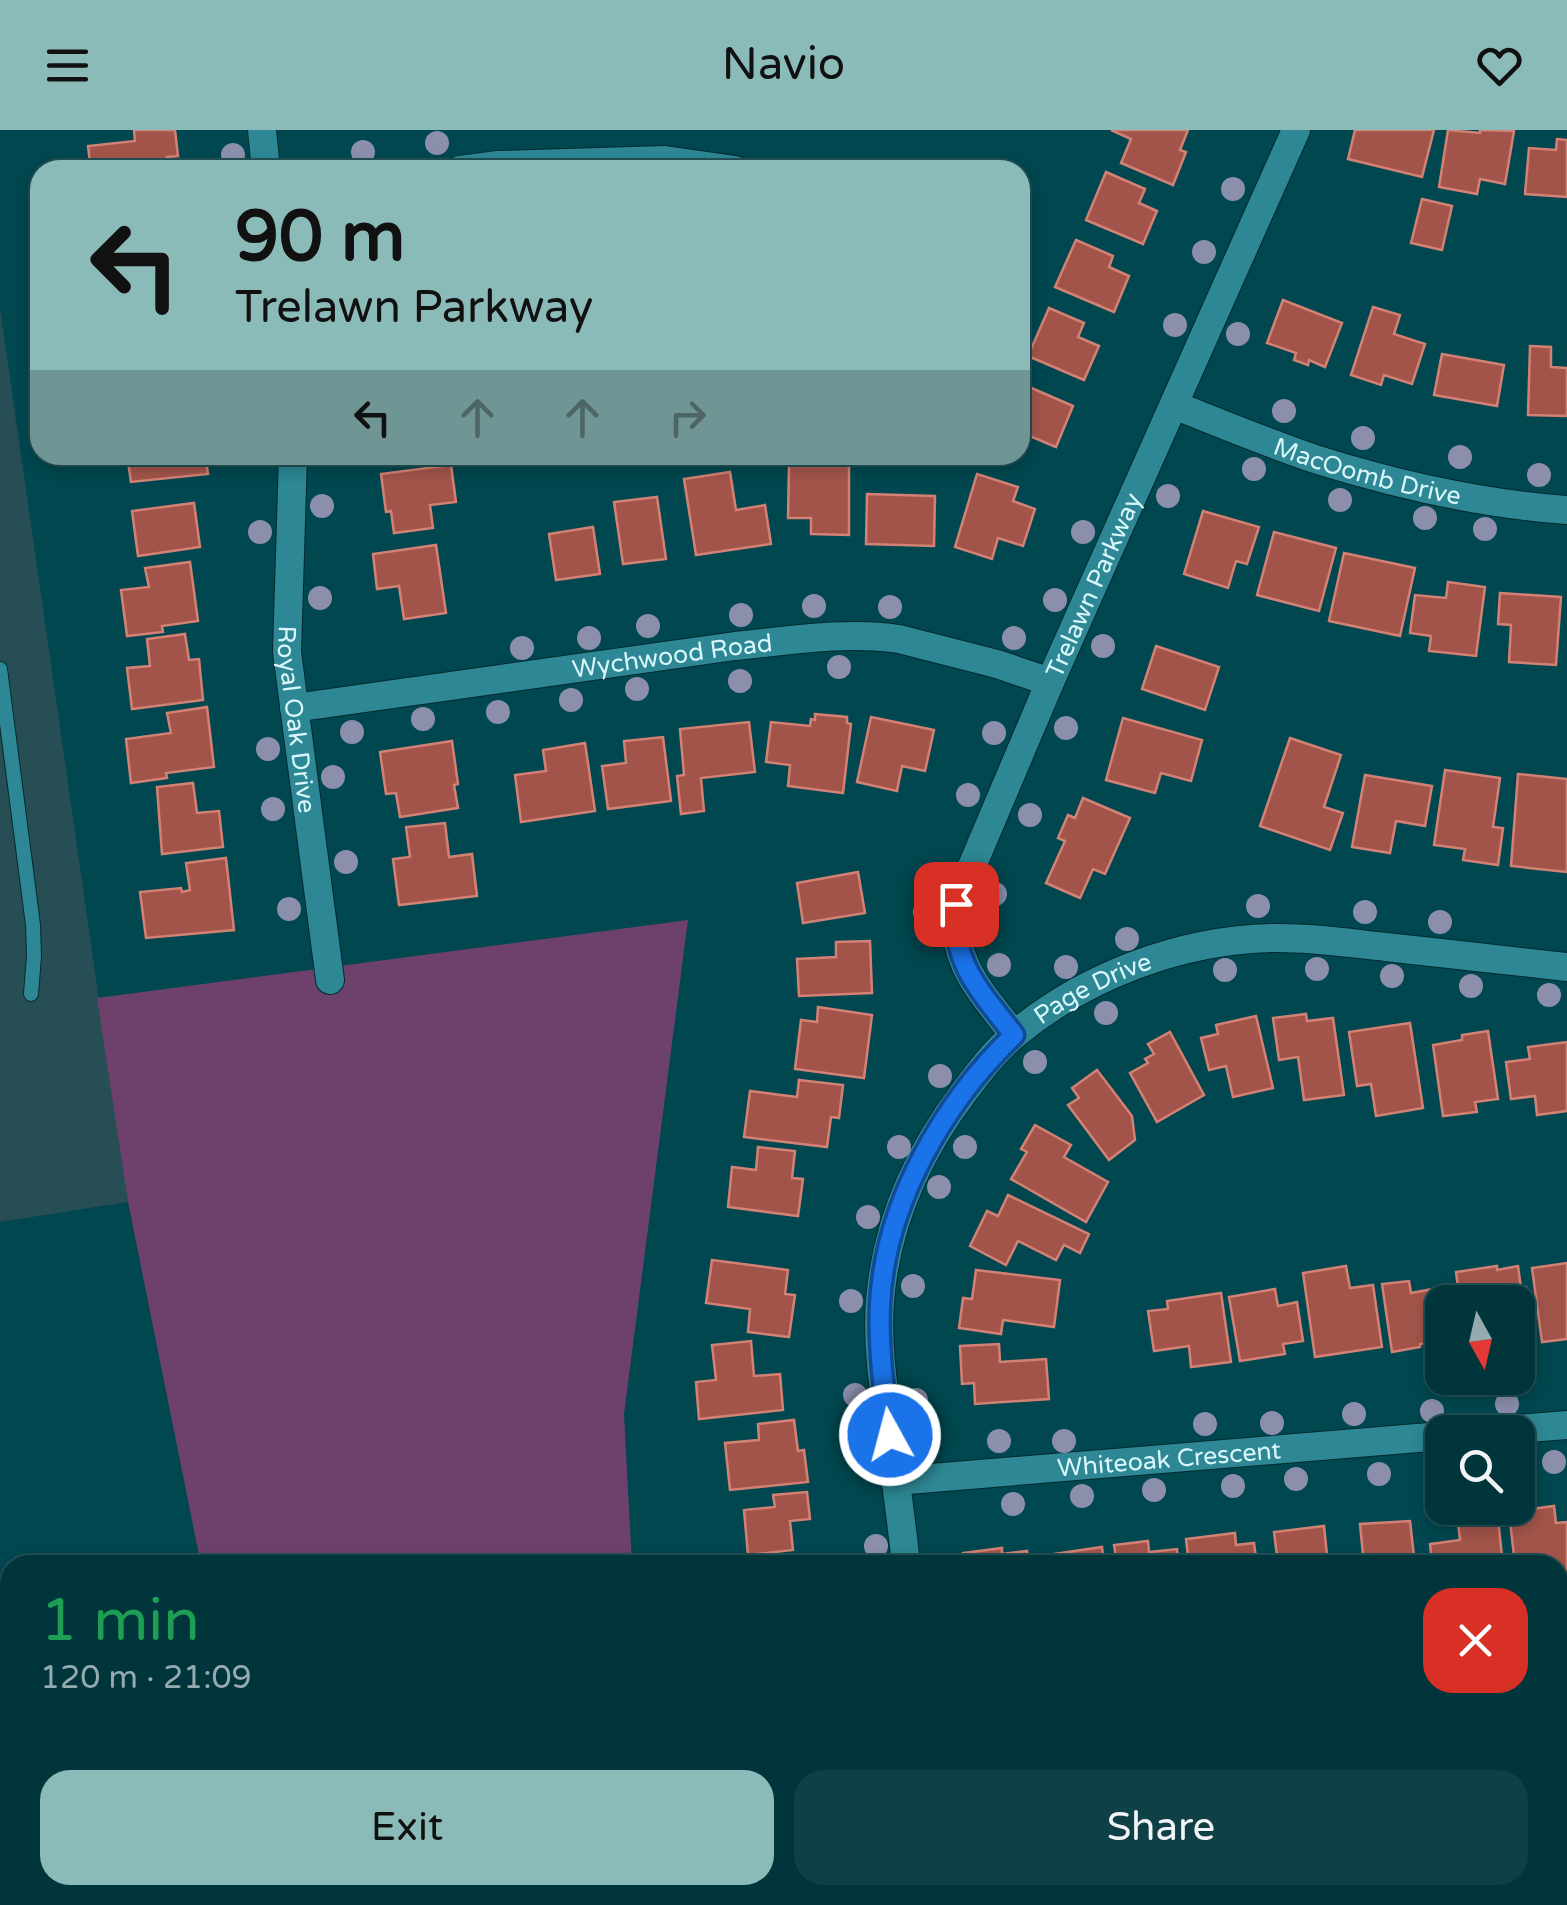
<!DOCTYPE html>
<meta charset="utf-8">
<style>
body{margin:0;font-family:"Varela Round",sans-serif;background:#0e4046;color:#f1f3f6;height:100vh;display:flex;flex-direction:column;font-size:38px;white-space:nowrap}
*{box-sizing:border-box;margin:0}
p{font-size:32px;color:#95abaf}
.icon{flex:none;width:55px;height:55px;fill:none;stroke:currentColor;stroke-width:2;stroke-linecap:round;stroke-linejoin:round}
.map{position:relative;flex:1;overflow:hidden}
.sheet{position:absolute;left:0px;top:1425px;width:1568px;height:350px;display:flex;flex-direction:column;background:#00353b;border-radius:30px 30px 0 0;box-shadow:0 5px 15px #0003,0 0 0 2px #225055}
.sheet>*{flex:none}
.guide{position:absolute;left:30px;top:30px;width:1000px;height:305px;border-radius:30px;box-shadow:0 5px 15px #0003,0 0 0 2px #225055;background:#8bbbb9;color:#111;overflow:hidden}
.needle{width:65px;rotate:172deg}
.fabs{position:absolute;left:1425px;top:1155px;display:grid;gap:20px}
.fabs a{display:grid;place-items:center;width:110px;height:110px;border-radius:20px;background:#00353b;box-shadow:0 5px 15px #0003,0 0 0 2px #225055;font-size:50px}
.pin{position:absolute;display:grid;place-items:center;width:85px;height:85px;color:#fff;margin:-42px;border-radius:20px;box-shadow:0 5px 15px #0006}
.me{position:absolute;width:110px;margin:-55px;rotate:353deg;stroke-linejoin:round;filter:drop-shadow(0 0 8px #0008)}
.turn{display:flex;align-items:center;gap:35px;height:210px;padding:0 40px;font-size:45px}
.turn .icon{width:130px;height:130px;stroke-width:2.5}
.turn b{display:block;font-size:70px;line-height:85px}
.lanes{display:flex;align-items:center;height:95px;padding:0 40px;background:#0003;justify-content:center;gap:50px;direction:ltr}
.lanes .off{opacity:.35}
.round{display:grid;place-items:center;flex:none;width:105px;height:105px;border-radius:30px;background:#0e4046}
.summary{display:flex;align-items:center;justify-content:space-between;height:170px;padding:0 40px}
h1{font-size:60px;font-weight:600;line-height:75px;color:#1e9e55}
.button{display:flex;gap:20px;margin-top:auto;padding:20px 40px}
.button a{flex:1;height:115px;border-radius:30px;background:#8bbbb9;color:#111;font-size:40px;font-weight:600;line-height:115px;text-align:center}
.button a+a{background:#0e4046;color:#f1f3f6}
header{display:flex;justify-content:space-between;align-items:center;height:130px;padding:0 40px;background:#8bbbb9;color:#111;font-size:45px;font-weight:600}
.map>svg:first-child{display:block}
.built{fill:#264e54}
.green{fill:#6d416b}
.building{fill:#a2544a;stroke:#d48175;stroke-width:2.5}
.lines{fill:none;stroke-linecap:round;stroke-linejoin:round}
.lane-casing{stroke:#032a2f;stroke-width:16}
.street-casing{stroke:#032a2f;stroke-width:30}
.lane{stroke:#2d8794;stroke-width:14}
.street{stroke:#2d8794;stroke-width:28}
.tree{fill:#8b8fac}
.route-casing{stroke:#114b97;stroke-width:25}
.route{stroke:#1a73e8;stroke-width:18}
.labels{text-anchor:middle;stroke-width:8;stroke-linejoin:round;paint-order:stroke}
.street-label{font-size:25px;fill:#d9f7fb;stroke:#032a2f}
</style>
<header><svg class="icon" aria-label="menu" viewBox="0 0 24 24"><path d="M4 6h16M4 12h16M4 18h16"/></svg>Navio<svg class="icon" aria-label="heart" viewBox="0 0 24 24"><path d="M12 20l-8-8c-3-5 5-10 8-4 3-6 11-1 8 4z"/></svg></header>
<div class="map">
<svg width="1567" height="1775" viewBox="0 0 1567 1775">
<rect width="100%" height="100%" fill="#00474f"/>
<path class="built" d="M 0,179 L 128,1072 L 0,1092 Z"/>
<path class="green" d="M 688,790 L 624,1284 L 632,1435 L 201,1435 L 128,1072 L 97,868 Z"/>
<g class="building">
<path d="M 134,0 L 175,0 L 178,26 L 167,27 L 168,40 L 91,40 L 88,16 L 135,11 Z"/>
<path d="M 1111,0 L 1188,0 L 1180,20 L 1186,22 L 1173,55 L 1121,33 L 1131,9 Z"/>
<path d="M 1355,0 L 1434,0 L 1422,47 L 1348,29 Z"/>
<path d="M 1448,0 L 1480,3 L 1480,0 L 1514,1 L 1505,54 L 1480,49 L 1477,64 L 1439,57 Z"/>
<path d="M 1557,9 L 1567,10 L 1567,67 L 1525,64 L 1529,18 L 1556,20 Z"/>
<path d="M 1106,42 L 1145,59 L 1139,73 L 1157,81 L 1143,114 L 1086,90 Z"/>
<path d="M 1422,69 L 1452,76 L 1442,120 L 1411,113 Z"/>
<path d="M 1076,110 L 1113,126 L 1109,137 L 1129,146 L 1114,182 L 1055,157 Z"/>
<path d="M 1283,170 L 1342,193 L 1325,237 L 1309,230 L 1308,235 L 1294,230 L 1296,223 L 1267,213 Z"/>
<path d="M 1373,177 L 1400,185 L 1394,204 L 1425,214 L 1412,254 L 1384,245 L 1381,255 L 1351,245 Z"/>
<path d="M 1049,178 L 1084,193 L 1078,207 L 1099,216 L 1084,250 L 1028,226 Z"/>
<path d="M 1530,216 L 1551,217 L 1551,237 L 1567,238 L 1567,286 L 1528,285 Z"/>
<path d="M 1442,224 L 1504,235 L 1497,276 L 1434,265 Z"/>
<path d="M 1020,253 L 1073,276 L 1056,317 L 1020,302 Z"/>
<path d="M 127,325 L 205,325 L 208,344 L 131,352 Z"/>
<rect x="940" y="325" width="38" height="9"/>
<path d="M 451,335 L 456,372 L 430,375 L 433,398 L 394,403 L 391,381 L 386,382 L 381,344 Z"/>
<path d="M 789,336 L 849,336 L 849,405 L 811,404 L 811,388 L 788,388 Z"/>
<path d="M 730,342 L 736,380 L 765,375 L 771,414 L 696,425 L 684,349 Z"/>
<path d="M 977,344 L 1018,357 L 1013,371 L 1035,379 L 1023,416 L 998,408 L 992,429 L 955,417 Z"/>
<path d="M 867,364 L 935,366 L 934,416 L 866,414 Z"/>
<path d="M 657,367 L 666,429 L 623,434 L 614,372 Z"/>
<path d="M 194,373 L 200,417 L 138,426 L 132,381 Z"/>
<path d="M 1203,381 L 1259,397 L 1247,434 L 1236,431 L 1228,458 L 1184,444 Z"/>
<path d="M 593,397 L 600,444 L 556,450 L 549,404 Z"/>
<path d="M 1274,402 L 1336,418 L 1319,481 L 1257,465 Z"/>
<path d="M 436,415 L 446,483 L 404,489 L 399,456 L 377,459 L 373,424 Z"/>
<path d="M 1344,423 L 1415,438 L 1400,506 L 1329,491 Z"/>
<path d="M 190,432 L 198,491 L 162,496 L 163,502 L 127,506 L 121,460 L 149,457 L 145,438 Z"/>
<path d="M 1448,452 L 1485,457 L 1476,526 L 1429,521 L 1431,506 L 1410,503 L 1415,465 L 1446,468 Z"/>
<path d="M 1500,463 L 1561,467 L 1556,535 L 1509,532 L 1511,495 L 1498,494 Z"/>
<path d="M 185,504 L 189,530 L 199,529 L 203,570 L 132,579 L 127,538 L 150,536 L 147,509 Z"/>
<path d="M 1156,516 L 1219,537 L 1205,580 L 1142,559 Z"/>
<path d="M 207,577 L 214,637 L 166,643 L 167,648 L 131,653 L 126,609 L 171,603 L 167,583 Z"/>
<path d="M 815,584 L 847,587 L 847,593 L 851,594 L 843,663 L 788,656 L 790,635 L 766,632 L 771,592 L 810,596 L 811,589 L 815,590 Z"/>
<path d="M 871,587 L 934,600 L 925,641 L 902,636 L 897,661 L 857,652 Z"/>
<path d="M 1123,588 L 1202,610 L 1191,651 L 1161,643 L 1155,663 L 1106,650 Z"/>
<path d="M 749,592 L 755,642 L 701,648 L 704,681 L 681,684 L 677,646 L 684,645 L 680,599 Z"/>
<path d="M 663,607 L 671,671 L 608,679 L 602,636 L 626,633 L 624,611 Z"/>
<path d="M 1290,608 L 1341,625 L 1324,677 L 1343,683 L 1330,720 L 1260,696 Z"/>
<path d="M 452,611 L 458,654 L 454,655 L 458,678 L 400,687 L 396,663 L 386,664 L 380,622 Z"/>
<path d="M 585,613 L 595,681 L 521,692 L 515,645 L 546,641 L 543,620 Z"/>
<path d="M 1445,640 L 1500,648 L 1493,697 L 1503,698 L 1498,735 L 1463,730 L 1465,719 L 1434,715 Z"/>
<path d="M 1518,644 L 1567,649 L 1567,742 L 1511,736 Z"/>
<path d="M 1365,645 L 1432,656 L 1425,696 L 1396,691 L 1390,723 L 1352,717 Z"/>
<path d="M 193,653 L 197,683 L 219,681 L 223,717 L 162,724 L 157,657 Z"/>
<path d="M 1083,668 L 1130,688 L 1105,744 L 1093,739 L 1080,768 L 1046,753 L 1065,711 L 1058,708 L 1068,685 L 1075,688 Z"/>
<path d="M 445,693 L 449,727 L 472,724 L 477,766 L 399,775 L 393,729 L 410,727 L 406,697 Z"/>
<path d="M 226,728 L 234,800 L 146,808 L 140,762 L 181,758 L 182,762 L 190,760 L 186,733 Z"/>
<path d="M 858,742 L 865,783 L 803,793 L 797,753 Z"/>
<path d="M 870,811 L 872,863 L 799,866 L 797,829 L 836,827 L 836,812 Z"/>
<path d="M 818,877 L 872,885 L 864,948 L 795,939 L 801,890 L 817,892 Z"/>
<path d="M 1306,884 L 1307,891 L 1333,888 L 1344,965 L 1304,970 L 1298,927 L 1279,930 L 1273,888 Z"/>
<path d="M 1256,886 L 1273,958 L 1233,967 L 1226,936 L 1209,940 L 1201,908 L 1218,904 L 1216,895 Z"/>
<path d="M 1410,893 L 1423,978 L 1376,986 L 1371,954 L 1357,956 L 1349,902 Z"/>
<path d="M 1488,901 L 1498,969 L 1475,972 L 1477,982 L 1443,986 L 1433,915 L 1462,910 L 1462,905 Z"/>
<path d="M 1170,902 L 1204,965 L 1157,992 L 1130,943 L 1148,933 L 1145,929 L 1154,924 L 1148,914 Z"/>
<path d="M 1567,912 L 1567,981 L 1537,985 L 1535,966 L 1511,969 L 1506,932 L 1530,929 L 1528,917 Z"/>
<path d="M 1097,940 L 1132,986 L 1135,1010 L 1109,1030 L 1068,975 L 1079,968 L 1072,958 Z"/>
<path d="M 799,950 L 843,955 L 839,988 L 831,987 L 827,1017 L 744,1007 L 750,961 L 797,967 Z"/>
<path d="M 1035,995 L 1071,1015 L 1064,1027 L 1108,1052 L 1086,1092 L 1011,1049 L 1027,1022 L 1021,1019 Z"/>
<path d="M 758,1017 L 795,1021 L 792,1048 L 803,1049 L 798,1086 L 728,1077 L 732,1037 L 756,1040 Z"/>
<path d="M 1008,1065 L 1089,1104 L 1080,1123 L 1064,1115 L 1056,1130 L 1018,1111 L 1006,1135 L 970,1116 L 987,1081 L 998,1086 Z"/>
<path d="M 712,1130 L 788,1140 L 785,1164 L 795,1165 L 789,1207 L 748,1202 L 750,1179 L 706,1173 Z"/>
<path d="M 1567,1133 L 1567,1209 L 1542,1212 L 1532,1138 Z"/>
<path d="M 1346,1136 L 1350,1158 L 1373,1155 L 1382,1217 L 1315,1227 L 1303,1143 Z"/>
<path d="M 1497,1136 L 1497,1140 L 1518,1136 L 1521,1158 L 1526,1157 L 1532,1196 L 1518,1198 L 1518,1172 L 1460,1172 L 1456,1142 Z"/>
<path d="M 976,1140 L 1060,1150 L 1054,1197 L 1003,1190 L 1001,1204 L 959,1198 L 963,1168 L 972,1169 Z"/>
<path d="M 1409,1151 L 1411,1163 L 1438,1158 L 1442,1188 L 1442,1211 L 1420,1214 L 1420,1217 L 1392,1222 L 1382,1154 Z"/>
<path d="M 1275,1159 L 1278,1176 L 1297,1172 L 1303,1211 L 1283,1214 L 1285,1224 L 1240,1231 L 1229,1167 Z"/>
<path d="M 1221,1163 L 1231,1232 L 1191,1237 L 1189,1216 L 1154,1221 L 1148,1181 L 1168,1179 L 1167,1171 Z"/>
<path d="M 751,1211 L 754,1246 L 780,1244 L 783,1280 L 699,1289 L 696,1252 L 716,1250 L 712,1215 Z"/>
<path d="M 999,1214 L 1000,1232 L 1046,1229 L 1049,1269 L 975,1274 L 974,1253 L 962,1254 L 960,1216 Z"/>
<path d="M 794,1290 L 798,1321 L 804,1320 L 808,1352 L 730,1360 L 725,1313 L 759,1310 L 758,1294 Z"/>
<path d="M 807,1362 L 810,1389 L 790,1391 L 793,1420 L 748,1425 L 744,1380 L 775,1377 L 773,1365 Z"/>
<path d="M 1554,1376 L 1556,1393 L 1567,1392 L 1567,1445 L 1558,1444 L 1558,1435 L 1529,1435 L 1528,1425 L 1514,1426 L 1509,1382 Z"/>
<path d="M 1497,1380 L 1503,1435 L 1432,1435 L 1430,1414 L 1460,1410 L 1457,1384 Z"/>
<path d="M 1410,1391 L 1415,1435 L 1364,1435 L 1360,1394 Z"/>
<path d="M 1324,1396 L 1328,1435 L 1272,1435 L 1278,1434 L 1274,1402 Z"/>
<path d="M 1235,1403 L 1236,1415 L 1254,1413 L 1257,1435 L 1189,1435 L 1186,1409 Z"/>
<path d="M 1148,1411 L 1149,1422 L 1177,1419 L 1179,1435 L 1117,1435 L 1114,1415 Z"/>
<path d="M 1102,1417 L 1104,1435 L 1041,1435 L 1040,1426 Z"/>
<path d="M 1002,1418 L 1002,1424 L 1027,1421 L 1029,1435 L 965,1435 L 963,1423 Z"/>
<path d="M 1567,1721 L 1567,1775 L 1565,1775 L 1558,1722 Z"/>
<path d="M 782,1765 L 861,1765 L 863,1775 L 783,1775 Z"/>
<path d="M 1032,1765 L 1118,1765 L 1076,1769 L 1077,1775 L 1033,1775 Z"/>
<path d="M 1175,1765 L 1242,1765 L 1243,1775 L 1176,1775 Z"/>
<path d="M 1255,1765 L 1318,1765 L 1320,1775 L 1256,1775 Z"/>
<path d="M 1330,1765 L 1391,1765 L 1392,1775 L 1331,1775 Z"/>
<path d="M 1406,1765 L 1469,1765 L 1471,1775 L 1408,1775 Z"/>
<path d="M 1481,1765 L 1547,1765 L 1548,1775 L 1482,1775 Z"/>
</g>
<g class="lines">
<g class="lane-casing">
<path id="lane" d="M 0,539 L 33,795 L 34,826 L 31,864"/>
</g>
<g class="street-casing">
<g id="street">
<path d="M 262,0 L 266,40"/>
<path d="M 460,40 L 498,35 L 665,30 L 735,40"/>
<path id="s1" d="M 1174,275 C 1222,294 1270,314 1318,330 C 1398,355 1484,374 1567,380"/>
<path id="s2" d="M 293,325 L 287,522 L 330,850"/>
<path id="s3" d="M 294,578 L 735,516 C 788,511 846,501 899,509 L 997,534 L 1050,552"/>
<path id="s4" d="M 1014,905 C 980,860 951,834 956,774 L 1050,552 L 1296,0"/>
<path d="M 1481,1302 L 1567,1295"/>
<path id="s5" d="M 895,1351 L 1442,1306"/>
<path id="s6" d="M 906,1435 C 901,1385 893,1334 887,1284 C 882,1247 877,1208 880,1171 C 886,1094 918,1023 964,962 C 979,942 994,922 1014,905 C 1085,846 1180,810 1272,808 C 1310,807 1348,813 1386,817 C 1446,824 1507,830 1567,837"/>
<path d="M 943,1765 L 945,1775"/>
</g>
</g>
<use href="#lane" class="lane"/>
<use href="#street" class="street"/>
</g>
<g class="tree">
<circle cx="437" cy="13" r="12"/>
<circle cx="363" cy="22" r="12"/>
<circle cx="233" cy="25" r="12"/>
<circle cx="1233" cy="59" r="12"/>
<circle cx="1204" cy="122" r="12"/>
<circle cx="1175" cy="195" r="12"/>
<circle cx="1238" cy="204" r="12"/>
<circle cx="1284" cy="281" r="12"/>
<circle cx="1363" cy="308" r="12"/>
<circle cx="1460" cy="327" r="12"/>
<circle cx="1254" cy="339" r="12"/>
<circle cx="1539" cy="345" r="12"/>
<circle cx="1168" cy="366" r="12"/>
<circle cx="1340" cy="370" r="12"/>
<circle cx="322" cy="376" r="12"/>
<circle cx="1425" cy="388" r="12"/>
<circle cx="1485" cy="399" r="12"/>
<circle cx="260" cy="402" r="12"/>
<circle cx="1083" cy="402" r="12"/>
<circle cx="320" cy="468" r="12"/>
<circle cx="1055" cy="470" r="12"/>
<circle cx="814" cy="476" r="12"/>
<circle cx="890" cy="477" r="12"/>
<circle cx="741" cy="485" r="12"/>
<circle cx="648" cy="496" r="12"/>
<circle cx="589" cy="508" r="12"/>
<circle cx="1014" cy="508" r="12"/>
<circle cx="1103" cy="516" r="12"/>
<circle cx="522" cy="518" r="12"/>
<circle cx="839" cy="537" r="12"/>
<circle cx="740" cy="551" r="12"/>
<circle cx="637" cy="559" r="12"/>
<circle cx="571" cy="570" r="12"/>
<circle cx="498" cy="582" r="12"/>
<circle cx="423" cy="589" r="12"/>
<circle cx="1066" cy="598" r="12"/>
<circle cx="352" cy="602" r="12"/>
<circle cx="994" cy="603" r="12"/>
<circle cx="268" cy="619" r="12"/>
<circle cx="333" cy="647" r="12"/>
<circle cx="968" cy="665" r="12"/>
<circle cx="273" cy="679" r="12"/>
<circle cx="1030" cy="685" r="12"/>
<circle cx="346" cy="732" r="12"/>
<circle cx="995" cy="764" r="12"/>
<circle cx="1258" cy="776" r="12"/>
<circle cx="289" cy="779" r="12"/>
<circle cx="925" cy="782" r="12"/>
<circle cx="1365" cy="782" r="12"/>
<circle cx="1440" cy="792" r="12"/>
<circle cx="1127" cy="809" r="12"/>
<circle cx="999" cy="835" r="12"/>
<circle cx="1066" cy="837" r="12"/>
<circle cx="1317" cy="839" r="12"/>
<circle cx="1225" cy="840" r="12"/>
<circle cx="1392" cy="846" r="12"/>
<circle cx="1471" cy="856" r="12"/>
<circle cx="1549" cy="865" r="12"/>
<circle cx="1106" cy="883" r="12"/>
<circle cx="1035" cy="932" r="12"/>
<circle cx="940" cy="946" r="12"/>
<circle cx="899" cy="1017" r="12"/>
<circle cx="965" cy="1017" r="12"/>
<circle cx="939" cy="1057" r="12"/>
<circle cx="868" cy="1087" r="12"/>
<circle cx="913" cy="1156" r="12"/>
<circle cx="851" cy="1171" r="12"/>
<circle cx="855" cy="1265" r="12"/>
<circle cx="916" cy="1270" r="12"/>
<circle cx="1507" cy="1274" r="12"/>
<circle cx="1432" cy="1281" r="12"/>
<circle cx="1354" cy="1284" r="12"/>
<circle cx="1272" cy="1293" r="12"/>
<circle cx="1205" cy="1294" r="12"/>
<circle cx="999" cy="1311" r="12"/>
<circle cx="1064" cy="1311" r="12"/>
<circle cx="862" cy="1332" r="12"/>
<circle cx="1554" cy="1332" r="12"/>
<circle cx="1379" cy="1344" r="12"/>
<circle cx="1296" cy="1349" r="12"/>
<circle cx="1233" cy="1356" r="12"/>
<circle cx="1154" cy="1360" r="12"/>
<circle cx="1082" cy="1366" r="12"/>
<circle cx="1013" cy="1374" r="12"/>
<circle cx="876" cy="1416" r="12"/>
</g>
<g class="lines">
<g class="route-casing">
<path id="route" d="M 890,1305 C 884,1262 878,1218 880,1174 C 885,1074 943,973 1014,905 C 980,860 951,834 956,774"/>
</g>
<use href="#route" class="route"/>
</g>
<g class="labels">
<g class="street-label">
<text dy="9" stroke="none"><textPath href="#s1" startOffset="205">MacOomb Drive</textPath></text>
<text dy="9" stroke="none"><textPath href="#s4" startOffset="495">Trelawn Parkway</textPath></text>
<text dy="9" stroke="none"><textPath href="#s3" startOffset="382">Wychwood Road</textPath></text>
<text dy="9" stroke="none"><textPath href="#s2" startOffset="265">Royal Oak Drive</textPath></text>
<text dy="9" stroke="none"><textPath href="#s6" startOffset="662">Page Drive</textPath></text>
<text dy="9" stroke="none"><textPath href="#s5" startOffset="275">Whiteoak Crescent</textPath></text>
</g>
</g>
</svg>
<div class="fabs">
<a><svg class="needle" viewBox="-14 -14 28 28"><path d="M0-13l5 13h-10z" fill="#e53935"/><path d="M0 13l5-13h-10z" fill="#95abaf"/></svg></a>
<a><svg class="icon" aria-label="search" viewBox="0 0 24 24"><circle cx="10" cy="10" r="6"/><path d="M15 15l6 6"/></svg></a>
</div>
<div class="pin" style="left:956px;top:774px;background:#d93025"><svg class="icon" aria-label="arrive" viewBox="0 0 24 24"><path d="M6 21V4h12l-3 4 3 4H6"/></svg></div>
<svg class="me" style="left:890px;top:1305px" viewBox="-20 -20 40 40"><circle r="17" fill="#1a73e8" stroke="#fff" stroke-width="3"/><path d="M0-11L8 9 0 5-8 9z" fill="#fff"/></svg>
<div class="guide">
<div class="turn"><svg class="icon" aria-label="left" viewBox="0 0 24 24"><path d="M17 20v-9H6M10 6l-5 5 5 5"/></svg><div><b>90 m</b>Trelawn Parkway</div></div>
<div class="lanes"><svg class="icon" aria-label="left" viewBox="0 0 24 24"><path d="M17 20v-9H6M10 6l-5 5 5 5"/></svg><svg class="icon off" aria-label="ahead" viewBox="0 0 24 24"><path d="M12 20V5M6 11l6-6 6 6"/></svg><svg class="icon off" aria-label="ahead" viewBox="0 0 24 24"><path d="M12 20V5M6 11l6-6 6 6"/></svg><svg class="icon off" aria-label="right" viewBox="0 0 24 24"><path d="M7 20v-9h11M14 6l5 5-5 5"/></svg></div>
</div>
<section class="sheet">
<div class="summary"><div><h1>1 min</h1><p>120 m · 21:09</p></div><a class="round" style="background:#d93025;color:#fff"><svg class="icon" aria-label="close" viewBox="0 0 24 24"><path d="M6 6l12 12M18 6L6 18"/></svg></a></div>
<div class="button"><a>Exit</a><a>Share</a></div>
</section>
</div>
